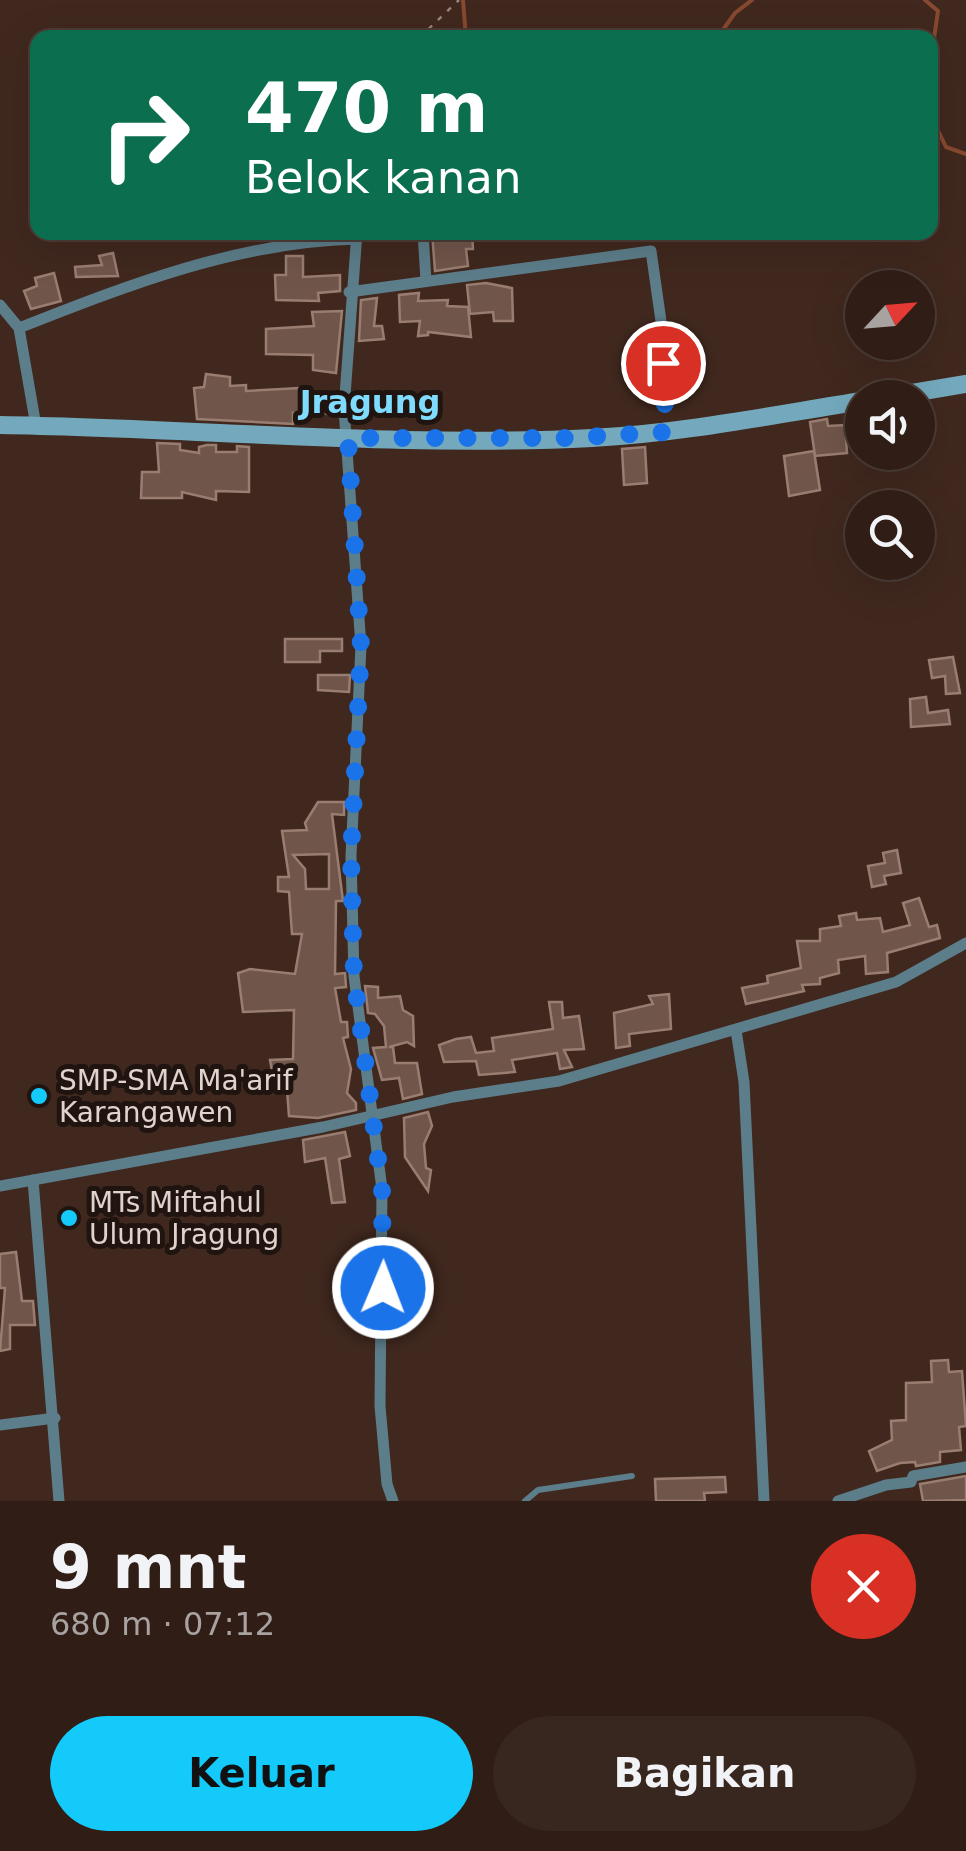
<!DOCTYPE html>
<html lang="id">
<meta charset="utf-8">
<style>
body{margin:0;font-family:"DejaVu Sans",sans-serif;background:#38271f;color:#f1f3f6;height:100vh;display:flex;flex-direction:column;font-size:38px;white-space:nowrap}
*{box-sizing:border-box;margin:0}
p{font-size:32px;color:#a8a2a1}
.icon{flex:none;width:55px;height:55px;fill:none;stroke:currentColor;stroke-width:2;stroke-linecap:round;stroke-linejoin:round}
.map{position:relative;height:1501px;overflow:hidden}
.panel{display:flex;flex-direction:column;background:#301e16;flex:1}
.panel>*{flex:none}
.hud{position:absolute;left:30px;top:30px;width:908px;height:210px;border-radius:20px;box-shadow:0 10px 40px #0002,0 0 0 2px #4b3c35;background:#0b6e4f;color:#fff;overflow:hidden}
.needle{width:65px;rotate:64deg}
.tools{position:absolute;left:845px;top:270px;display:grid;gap:20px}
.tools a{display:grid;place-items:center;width:90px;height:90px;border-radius:50%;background:#301e16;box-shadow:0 10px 40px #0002,0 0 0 2px #4b3c35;font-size:50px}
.pin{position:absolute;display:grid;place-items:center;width:85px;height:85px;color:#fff;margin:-42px;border:5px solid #fff;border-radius:50%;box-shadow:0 2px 10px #0007}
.me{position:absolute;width:110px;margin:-55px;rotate:1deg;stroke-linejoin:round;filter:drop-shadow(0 0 8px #0008)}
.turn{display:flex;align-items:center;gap:35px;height:210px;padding:0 50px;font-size:45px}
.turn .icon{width:130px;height:130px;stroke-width:2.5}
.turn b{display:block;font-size:70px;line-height:85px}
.round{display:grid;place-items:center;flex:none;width:105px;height:105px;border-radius:52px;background:#38271f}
.head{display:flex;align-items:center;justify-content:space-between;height:170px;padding:0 50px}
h1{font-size:60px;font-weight:800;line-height:75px}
.action{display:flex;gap:20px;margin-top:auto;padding:20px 50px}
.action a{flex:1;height:115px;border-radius:60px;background:#14cafb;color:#111;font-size:40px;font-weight:800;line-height:115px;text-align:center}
.action a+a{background:#38271f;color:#f1f3f6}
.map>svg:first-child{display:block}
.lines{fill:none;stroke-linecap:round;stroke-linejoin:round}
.stream{stroke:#87492f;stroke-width:4}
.building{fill:#70554a;stroke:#997d71;stroke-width:2.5;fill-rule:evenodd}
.path{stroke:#97847c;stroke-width:2.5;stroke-dasharray:5 8;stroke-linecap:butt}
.service{stroke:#5c7d8a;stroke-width:6}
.minor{stroke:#5c7d8a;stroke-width:11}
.secondary{stroke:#74a9bd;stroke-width:18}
.route{stroke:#1a73e8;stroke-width:18;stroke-dasharray:0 32.4}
.poi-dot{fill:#14cafb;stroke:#1f1410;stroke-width:4}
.labels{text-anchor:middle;stroke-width:10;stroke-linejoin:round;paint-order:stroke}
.poi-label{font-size:28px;fill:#e1d2cb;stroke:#1f1410;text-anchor:start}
.quarter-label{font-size:32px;font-weight:bold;fill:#80dcfe;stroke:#1f1410}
</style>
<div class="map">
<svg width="966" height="1501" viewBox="0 0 966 1501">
<rect width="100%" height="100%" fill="#40281e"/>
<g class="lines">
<g class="stream">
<path d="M 463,0 L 466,38"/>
<path d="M 925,0 L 938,11 L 930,66"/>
<path d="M 717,38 L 735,13 L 752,0"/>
<path d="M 878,38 L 896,38"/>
<path d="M 930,114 L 946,147 L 966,154"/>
</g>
</g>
<g class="building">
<path d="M 432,232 L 472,232 L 473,249 L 466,249 L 468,266 L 435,271 Z"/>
<path d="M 113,253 L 118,276 L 76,277 L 75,267 L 102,265 L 99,256 Z"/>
<path d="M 286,256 L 303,256 L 303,277 L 340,275 L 340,291 L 318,293 L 319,301 L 276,300 L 275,275 L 286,275 Z"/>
<path d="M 54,273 L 61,301 L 31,309 L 24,291 L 37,286 L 35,278 Z"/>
<path d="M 486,283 L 512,288 L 513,321 L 494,321 L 493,312 L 470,314 L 467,285 Z"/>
<path d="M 419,293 L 418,301 L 448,300 L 447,306 L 468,307 L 471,337 L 428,332 L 428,335 L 418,336 L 420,321 L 400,322 L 399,295 Z"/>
<path d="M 377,298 L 374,326 L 382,326 L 384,339 L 359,341 L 361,300 Z"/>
<path d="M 342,311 L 336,373 L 313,370 L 313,355 L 266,354 L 266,329 L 314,326 L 312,312 Z"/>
<path d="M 206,374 L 230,377 L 230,386 L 246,385 L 246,391 L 299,388 L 300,392 L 336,394 L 335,416 L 315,411 L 293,413 L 293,424 L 197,419 L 194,388 L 204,387 Z"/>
<path d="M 827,419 L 828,426 L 845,425 L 847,453 L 815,456 L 810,422 Z"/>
<path d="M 157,443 L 180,444 L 180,450 L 199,453 L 199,447 L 207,445 L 216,445 L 216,452 L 237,452 L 237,446 L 249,447 L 249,492 L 216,491 L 216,500 L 182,492 L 182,498 L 141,498 L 142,472 L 159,472 Z"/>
<path d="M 645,447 L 647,483 L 624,485 L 622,449 Z"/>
<path d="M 814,451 L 820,490 L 789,496 L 784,456 Z"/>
<path d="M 285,639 L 342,639 L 342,651 L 320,651 L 320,662 L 285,662 Z"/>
<path d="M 953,657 L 960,693 L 946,694 L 945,676 L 932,678 L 929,660 Z"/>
<path d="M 318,675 L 350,675 L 349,692 L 318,690 Z"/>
<path d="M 926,697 L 928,713 L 948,710 L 950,724 L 911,727 L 910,699 Z"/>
<path d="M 318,802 L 344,802 L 344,815 L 332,814 L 343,901 L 336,901 L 335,974 L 345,973 L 346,987 L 335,988 L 341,1022 L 347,1022 L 348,1037 L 343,1038 L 351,1069 L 347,1093 L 356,1103 L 356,1110 L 318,1118 L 289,1116 L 286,1076 L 273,1076 L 270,1060 L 293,1059 L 294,1010 L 243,1012 L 238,973 L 250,969 L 295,974 L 302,934 L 292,934 L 289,892 L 278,891 L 278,877 L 289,877 L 282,831 L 307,830 L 305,823 ZM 329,854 L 329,889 L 306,889 L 305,869 L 293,855 Z"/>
<path d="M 897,850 L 901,873 L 884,876 L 886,884 L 872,887 L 868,866 L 885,863 L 883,853 Z"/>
<path d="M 919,898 L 929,927 L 937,925 L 940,938 L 887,953 L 888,972 L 866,974 L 865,956 L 838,960 L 839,973 L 820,978 L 820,984 L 802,985 L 804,991 L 746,1004 L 742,988 L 768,983 L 767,976 L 801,968 L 797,941 L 820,941 L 820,929 L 841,926 L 839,916 L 856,913 L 857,920 L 880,918 L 883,932 L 910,925 L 903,903 Z"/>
<path d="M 365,986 L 378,987 L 378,998 L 400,996 L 403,1010 L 413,1016 L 414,1046 L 407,1042 L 389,1047 L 393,1047 L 395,1063 L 417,1063 L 422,1094 L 403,1099 L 399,1078 L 382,1080 L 373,1048 L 386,1047 L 384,1026 L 375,1014 L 368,1013 Z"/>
<path d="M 669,994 L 671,1029 L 629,1034 L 630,1046 L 616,1048 L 614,1013 L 653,1004 L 649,996 Z"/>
<path d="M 549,1002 L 562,1002 L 563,1018 L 579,1016 L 584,1049 L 564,1050 L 572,1067 L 560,1069 L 557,1053 L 512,1060 L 515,1072 L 479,1075 L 476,1061 L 444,1062 L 439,1045 L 456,1039 L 471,1037 L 476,1053 L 494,1051 L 492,1038 L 553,1029 Z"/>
<path d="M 428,1112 L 432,1126 L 424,1144 L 426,1168 L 431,1170 L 428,1191 L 405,1157 L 404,1118 Z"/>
<path d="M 345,1132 L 350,1156 L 339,1159 L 345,1202 L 332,1203 L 325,1158 L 305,1162 L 303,1140 Z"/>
<path d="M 16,1252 L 22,1301 L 33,1301 L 35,1325 L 10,1325 L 10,1349 L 0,1351 L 5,1288 L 0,1288 L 0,1254 Z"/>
<path d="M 948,1360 L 949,1372 L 962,1371 L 966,1426 L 959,1427 L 961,1450 L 940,1452 L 940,1462 L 916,1466 L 915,1462 L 900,1463 L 877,1471 L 869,1451 L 892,1440 L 891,1421 L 906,1420 L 906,1383 L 932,1382 L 931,1361 Z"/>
<path d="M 966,1476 L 966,1500 L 923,1501 L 920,1484 Z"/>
<path d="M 725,1477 L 726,1492 L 704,1493 L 705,1501 L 656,1501 L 655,1479 Z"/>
</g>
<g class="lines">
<g class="path">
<path d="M 419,38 L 459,0"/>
<path d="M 662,340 L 665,417"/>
</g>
<path class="service" d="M 525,1501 L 538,1490 L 632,1476"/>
<g class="minor">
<path d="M 357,232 L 344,409 L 361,646 L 351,856 L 354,976 L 382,1189 L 380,1406 L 387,1484 L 393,1501"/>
<path d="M 423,232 L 426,281"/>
<path d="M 349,292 L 651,251 L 662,328"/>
<path d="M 0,305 L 19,328 L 36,426"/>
<path d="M 19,328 C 128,285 238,242 356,239"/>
<path d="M 736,1030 L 744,1082 L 764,1501"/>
<path d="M 33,1180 L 59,1501"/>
<path d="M 0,1186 L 323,1127 L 453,1097 L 559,1081 L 896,982 L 966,943"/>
<path d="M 0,1425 L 55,1418"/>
<path d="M 838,1501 L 886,1485 L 911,1482 L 913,1476 L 966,1467"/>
</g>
<g class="secondary">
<path d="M 882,398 L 966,384"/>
<path d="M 0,425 C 197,428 395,448 592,438 C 683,433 773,415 862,401"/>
</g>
</g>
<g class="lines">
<path class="route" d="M 383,1288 L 382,1189 L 354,976 L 351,856 L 361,646 L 348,438 L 568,438 L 666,432 L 663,363"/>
</g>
<g class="poi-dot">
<circle cx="39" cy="1096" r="10"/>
<circle cx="69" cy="1218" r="10"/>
</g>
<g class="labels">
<g class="poi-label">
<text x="59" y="1090">SMP-SMA Ma'arif<tspan x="59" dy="32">Karangawen</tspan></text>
<text x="89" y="1212">MTs Miftahul<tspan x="89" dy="32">Ulum Jragung</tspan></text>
</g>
<g class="quarter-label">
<text x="370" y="413">Jragung</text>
</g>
</g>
</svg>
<div class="tools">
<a><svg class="needle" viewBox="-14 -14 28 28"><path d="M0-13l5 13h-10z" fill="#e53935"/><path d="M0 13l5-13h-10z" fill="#a8a2a1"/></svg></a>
<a><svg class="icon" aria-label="sound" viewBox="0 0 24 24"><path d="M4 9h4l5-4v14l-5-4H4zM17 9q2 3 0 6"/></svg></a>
<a><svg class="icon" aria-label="search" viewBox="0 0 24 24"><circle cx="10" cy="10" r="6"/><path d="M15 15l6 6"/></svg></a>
</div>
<div class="pin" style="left:663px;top:363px;background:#d93025"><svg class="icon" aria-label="arrive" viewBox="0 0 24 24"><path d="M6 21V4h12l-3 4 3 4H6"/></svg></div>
<svg class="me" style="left:383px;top:1288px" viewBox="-20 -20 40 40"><circle r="17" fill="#1a73e8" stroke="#fff" stroke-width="3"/><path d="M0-11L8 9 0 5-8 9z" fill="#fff"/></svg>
<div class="hud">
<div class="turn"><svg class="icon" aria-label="right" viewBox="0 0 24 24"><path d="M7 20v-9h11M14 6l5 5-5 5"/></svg><div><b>470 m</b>Belok kanan</div></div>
</div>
</div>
<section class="panel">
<div class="head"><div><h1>9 mnt</h1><p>680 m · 07:12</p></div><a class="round" style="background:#d93025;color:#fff"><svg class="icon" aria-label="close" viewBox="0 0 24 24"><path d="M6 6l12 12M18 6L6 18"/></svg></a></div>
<div class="action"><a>Keluar</a><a>Bagikan</a></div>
</section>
